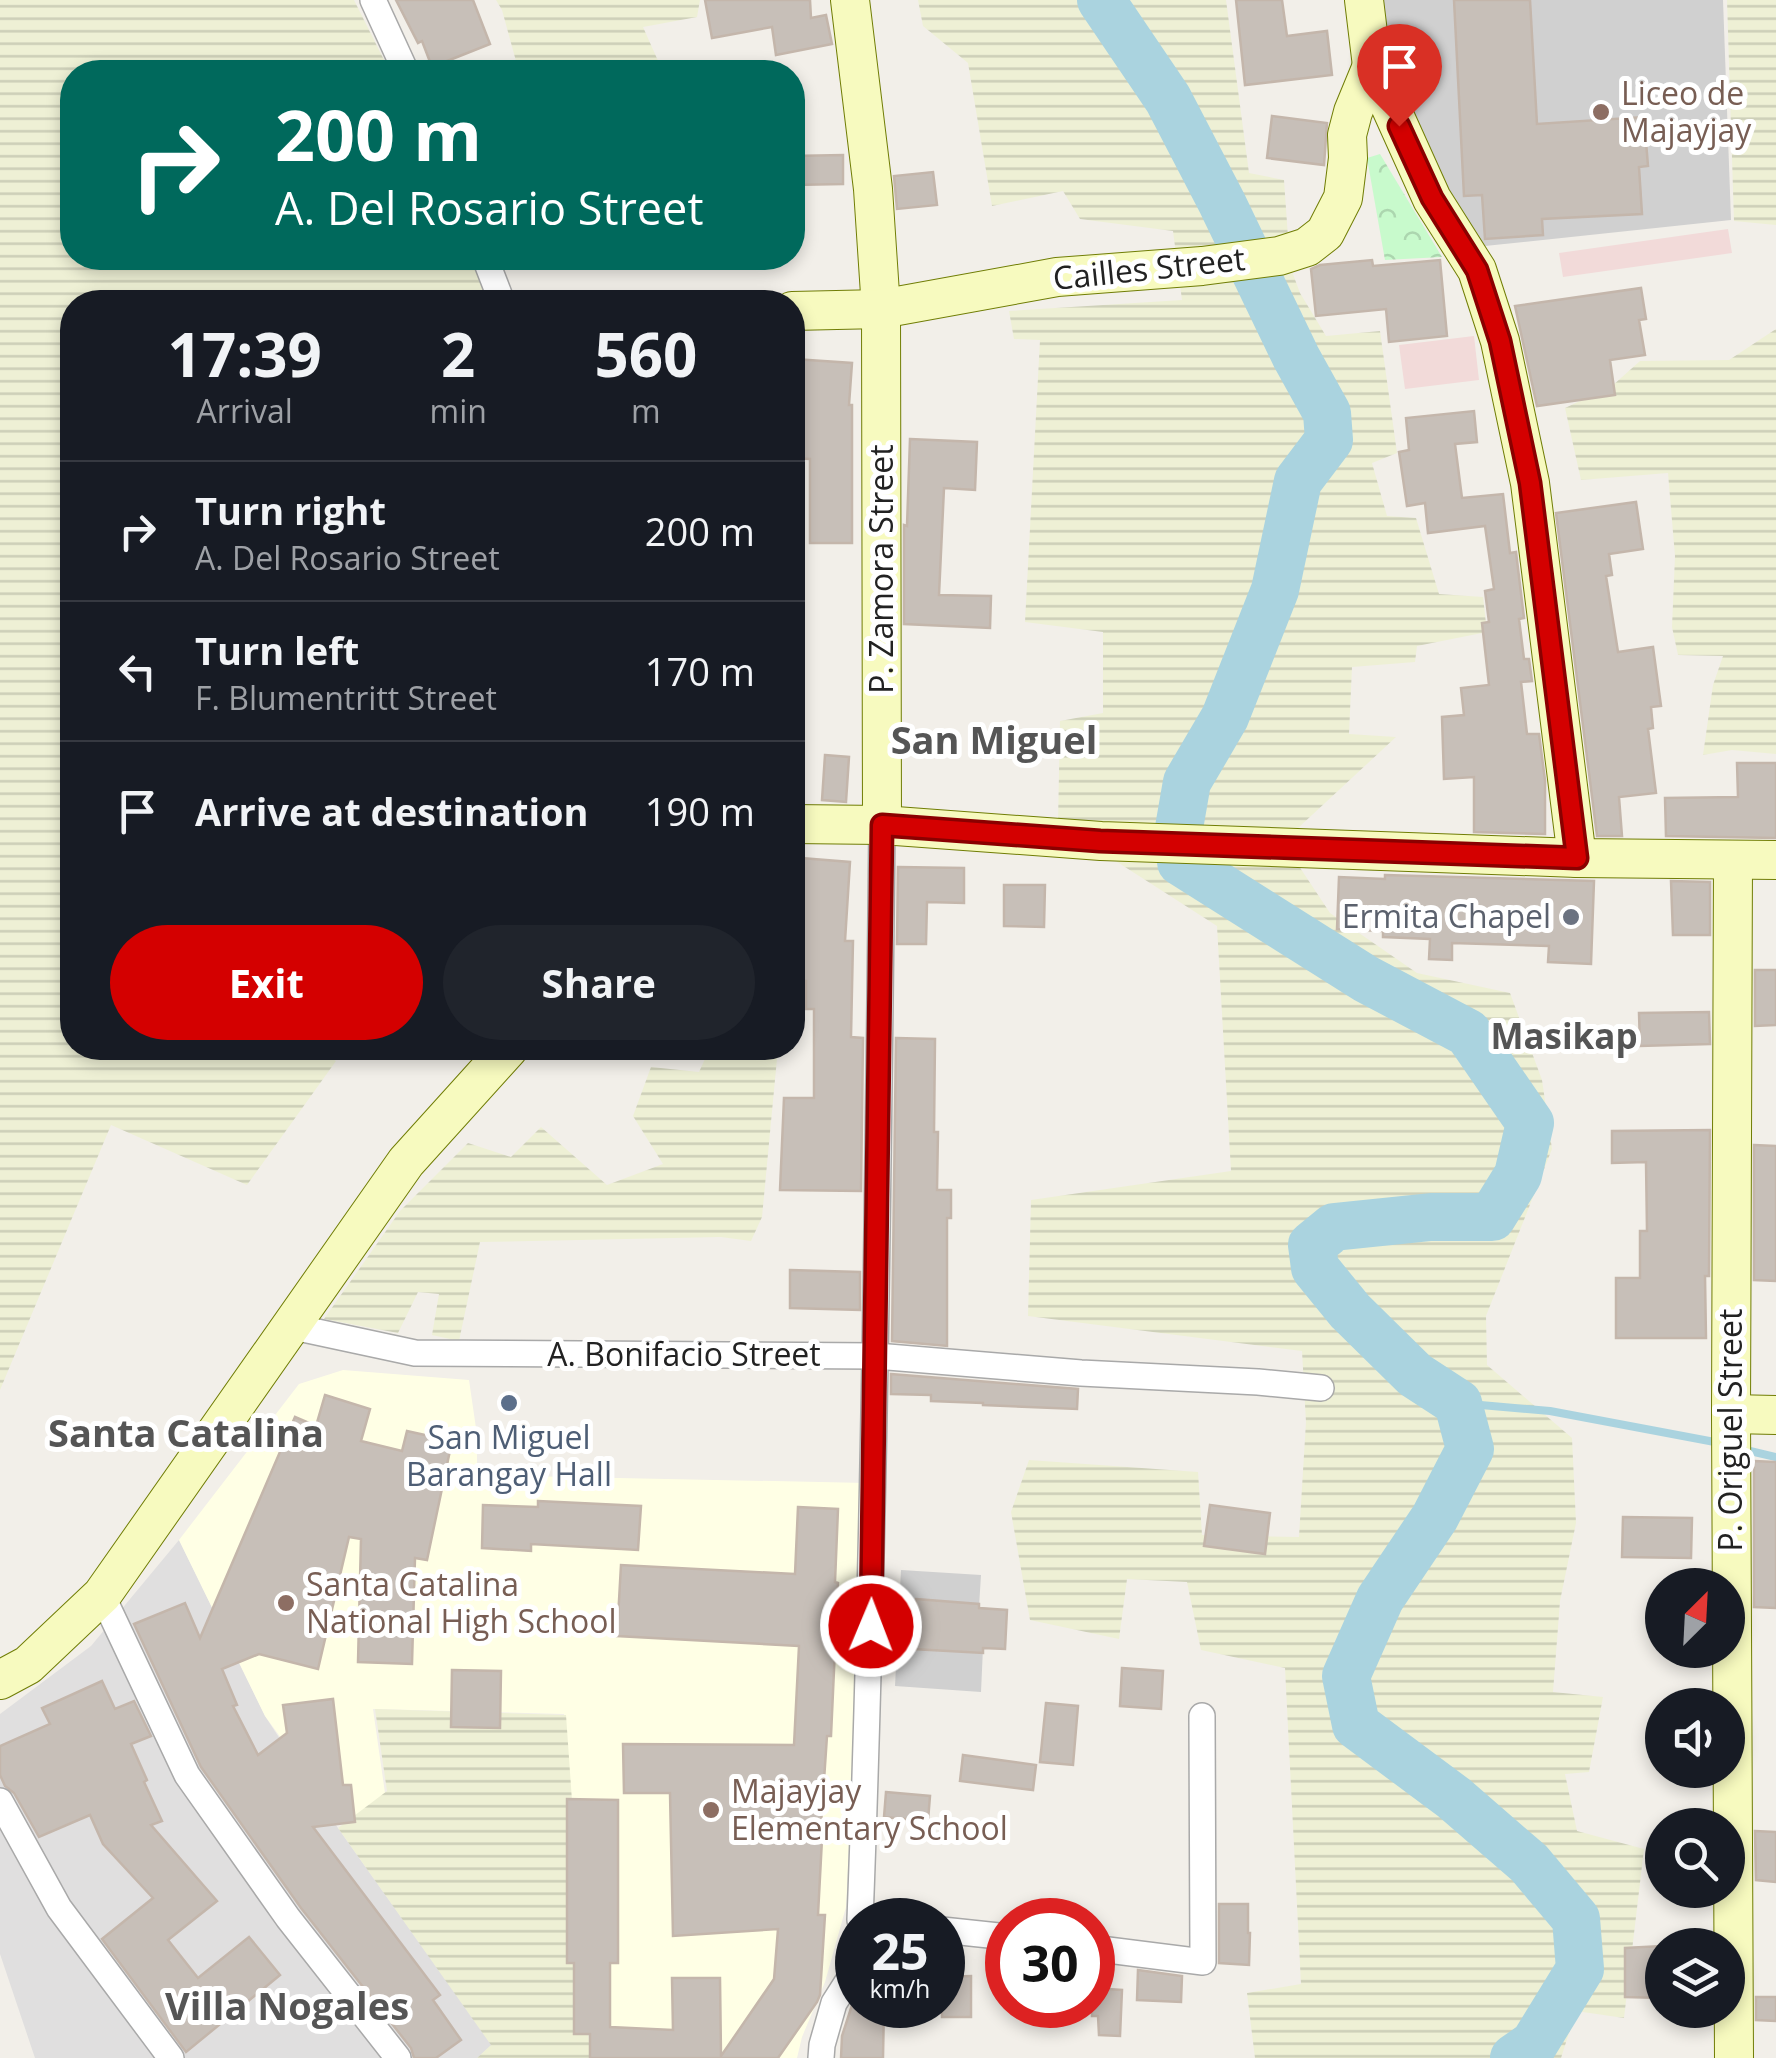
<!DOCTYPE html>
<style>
body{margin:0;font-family:"Open Sans",sans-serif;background:#20242c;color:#f1f3f6;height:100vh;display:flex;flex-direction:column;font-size:38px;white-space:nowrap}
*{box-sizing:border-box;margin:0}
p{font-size:32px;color:#9ea1a6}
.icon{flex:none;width:55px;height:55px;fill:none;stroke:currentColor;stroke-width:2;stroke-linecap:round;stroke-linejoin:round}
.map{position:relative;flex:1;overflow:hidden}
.sheet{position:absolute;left:60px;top:290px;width:745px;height:770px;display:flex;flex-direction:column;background:#171b24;border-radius:40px;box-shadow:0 5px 15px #0003}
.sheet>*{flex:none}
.guide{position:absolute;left:60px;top:60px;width:745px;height:210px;border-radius:40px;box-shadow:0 5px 15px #0003;background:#00695c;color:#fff;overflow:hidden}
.needle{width:65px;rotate:24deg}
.controls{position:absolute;left:1645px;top:1568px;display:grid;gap:20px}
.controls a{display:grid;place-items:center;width:100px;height:100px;border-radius:50%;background:#171b24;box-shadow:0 5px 15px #0003;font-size:50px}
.speed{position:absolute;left:835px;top:1898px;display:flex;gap:20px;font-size:50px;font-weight:700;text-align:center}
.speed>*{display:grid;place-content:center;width:130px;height:130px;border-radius:50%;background:#171b24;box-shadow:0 5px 15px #0003;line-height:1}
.speed small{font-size:25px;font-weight:400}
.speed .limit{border:15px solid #d22;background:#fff;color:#111}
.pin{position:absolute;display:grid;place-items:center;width:85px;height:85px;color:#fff;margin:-102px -42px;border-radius:50% 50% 50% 0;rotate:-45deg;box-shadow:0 0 10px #0007}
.pin .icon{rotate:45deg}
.me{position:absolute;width:110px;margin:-55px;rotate:1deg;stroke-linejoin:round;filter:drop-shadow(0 0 8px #0008)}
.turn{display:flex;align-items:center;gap:35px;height:210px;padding:0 50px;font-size:45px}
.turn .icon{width:130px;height:130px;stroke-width:2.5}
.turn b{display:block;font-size:70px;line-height:85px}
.eta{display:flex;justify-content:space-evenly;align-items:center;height:170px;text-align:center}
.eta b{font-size:60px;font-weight:700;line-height:70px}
.cta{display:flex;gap:20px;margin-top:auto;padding:20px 50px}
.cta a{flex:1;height:115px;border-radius:60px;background:#d40000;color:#fff;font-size:40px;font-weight:700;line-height:115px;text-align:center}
.cta a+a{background:#20242c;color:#f1f3f6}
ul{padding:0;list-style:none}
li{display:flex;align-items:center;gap:30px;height:140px;padding:0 50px;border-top:2px solid #363941}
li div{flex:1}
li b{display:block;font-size:38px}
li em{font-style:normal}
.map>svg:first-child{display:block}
.residential{fill:#e0dfdf}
.commercial{fill:#f2dad9}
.education{fill:#ffffe5}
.religious{fill:#d0d0d0}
.farmland{fill:url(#farmland-rules)}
.park{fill:url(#park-crowns)}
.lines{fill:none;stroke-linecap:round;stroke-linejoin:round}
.stream{stroke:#aad3df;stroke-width:8}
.river{stroke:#aad3df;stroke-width:48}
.building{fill:#c7bfb8;stroke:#c4b6ab;stroke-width:2.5}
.street-casing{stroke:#a9a9a9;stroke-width:28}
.secondary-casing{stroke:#707d05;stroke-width:40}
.street{stroke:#fff;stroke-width:25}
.secondary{stroke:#f7fabf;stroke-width:38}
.route-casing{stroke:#8a0000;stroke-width:25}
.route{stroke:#d40000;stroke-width:18}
.education-dot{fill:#8d6e63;stroke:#fff;stroke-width:4}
.worship-dot{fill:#6b7280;stroke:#fff;stroke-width:4}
.service-dot{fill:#5c6f8a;stroke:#fff;stroke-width:4}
.labels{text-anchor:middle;stroke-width:10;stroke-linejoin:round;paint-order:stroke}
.education-label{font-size:32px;fill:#785e54;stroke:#fff;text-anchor:start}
.street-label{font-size:32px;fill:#222;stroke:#fff}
.worship-label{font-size:32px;fill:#5b616d;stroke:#fff;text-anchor:end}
.service-label{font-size:32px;fill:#4e5e75;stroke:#fff}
.neighbourhood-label{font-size:35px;font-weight:bold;fill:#555;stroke:#fff}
.quarter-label{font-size:38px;font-weight:bold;fill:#555;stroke:#fff}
</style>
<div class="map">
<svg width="1776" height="2058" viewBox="0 0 1776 2058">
<defs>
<pattern id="farmland-rules" width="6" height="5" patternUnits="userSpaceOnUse" patternTransform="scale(2.5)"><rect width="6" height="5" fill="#eef0d5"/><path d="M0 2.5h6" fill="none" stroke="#ccceb7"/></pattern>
<pattern id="park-crowns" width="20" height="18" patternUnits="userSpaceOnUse" patternTransform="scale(2.5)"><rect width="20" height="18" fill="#c8facc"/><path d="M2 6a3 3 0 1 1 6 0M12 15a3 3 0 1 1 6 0" fill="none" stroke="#acd6af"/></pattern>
</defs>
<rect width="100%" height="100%" fill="#f2efe9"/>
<path class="residential" d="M 179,1540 L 265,1716 L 338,1828 L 492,2045 L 477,2058 L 35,2058 L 0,1954 L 0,1714 L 91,1646 Z"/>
<g class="commercial">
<path d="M 1728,229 L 1732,253 L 1563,277 L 1559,253 Z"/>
<path d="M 1474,336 L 1479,380 L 1405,389 L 1399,345 Z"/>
</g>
<path class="education" d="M 343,1370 L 469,1380 L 477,1435 L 477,1475 L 867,1483 L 846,1907 L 825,1982 L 802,2037 L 797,2058 L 592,2058 L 564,1714 L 373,1709 L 385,1793 L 345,1826 L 265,1716 L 179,1540 L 299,1384 Z"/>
<g class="religious">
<path d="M 1373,0 L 1723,0 L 1731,220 L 1485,246 L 1434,178 L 1391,82 Z"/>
<path d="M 901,1570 L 981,1575 L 979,1607 L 1007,1610 L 1005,1649 L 983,1648 L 981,1692 L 895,1686 Z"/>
</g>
<g class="farmland">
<path d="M 0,0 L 354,0 L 390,72 L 72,72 L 72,258 L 472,258 L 490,302 L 72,302 L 72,1048 L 313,1048 L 336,1061 L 247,1185 L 111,1125 L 0,1390 Z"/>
<path d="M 496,0 L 700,0 L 697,17 L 643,27 L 663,72 L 519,72 L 502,10 Z"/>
<path d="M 918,0 L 1226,0 L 1249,173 L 1284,180 L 1290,266 L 1300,293 L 1326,336 L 1380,331 L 1397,453 L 1372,463 L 1387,516 L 1416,518 L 1439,594 L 1483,597 L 1487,632 L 1417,646 L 1415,662 L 1352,667 L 1349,734 L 1396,737 L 1283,842 L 1330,913 L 1417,973 L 1510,993 L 1542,1080 L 1552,1149 L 1486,1316 L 1487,1365 L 1572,1438 L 1576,1523 L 1560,1601 L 1553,1692 L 1603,1697 L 1589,1772 L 1565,1774 L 1577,1831 L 1644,1849 L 1624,2018 L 1576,2011 L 1561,2058 L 1255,2058 L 1247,1993 L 1301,1984 L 1285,1668 L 1201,1650 L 1187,1582 L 1127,1579 L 1119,1639 L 1030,1620 L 1011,1512 L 1029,1460 L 1198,1472 L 1202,1535 L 1299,1537 L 1306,1422 L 1302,1351 L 1028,1316 L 1031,1200 L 1231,1171 L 1217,926 L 1058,824 L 1060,721 L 1103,713 L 1103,632 L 1025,622 L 1040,340 L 1014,339 L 1009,311 L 1182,300 L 1173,231 L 1080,219 L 1063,191 L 992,206 L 968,63 L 923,26 Z"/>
<path d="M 1727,0 L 1776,0 L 1776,225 L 1734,221 Z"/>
<path d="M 1776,329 L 1776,754 L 1732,750 L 1703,755 L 1713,685 L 1723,656 L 1678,655 L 1672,627 L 1675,556 L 1668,473 L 1581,480 L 1565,408 L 1612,386 L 1640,361 L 1729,360 Z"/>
<path d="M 710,1048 L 778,1048 L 762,1217 L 751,1241 L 721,1237 L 480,1242 L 459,1341 L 432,1335 L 439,1294 L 418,1292 L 398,1333 L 324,1319 L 400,1211 L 468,1143 L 511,1157 L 541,1127 L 607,1185 L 663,1164 L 633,1116 L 651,1067 L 699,1072 Z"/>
<path d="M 375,1709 L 566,1715 L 590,2058 L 477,2058 L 491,2045 L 338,1828 L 387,1791 Z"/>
</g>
<path class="park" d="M 1380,154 L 1442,257 L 1385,260 L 1367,158 Z"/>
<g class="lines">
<g class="stream">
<path d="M 1458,1403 L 1550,1411 L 1720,1443"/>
<path d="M 1750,1451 L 1776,1457"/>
</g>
<path class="river" d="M 1101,0 L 1168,99 L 1222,203 L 1296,357 L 1327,413 L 1329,440 L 1298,481 L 1275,590 L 1225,717 L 1187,782 L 1179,828 L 1181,862 L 1366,979 L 1468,1033 L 1530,1123 L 1518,1175 L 1492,1217 L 1431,1217 L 1334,1227 L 1312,1245 L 1315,1268 L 1350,1311 L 1415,1375 L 1458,1403 L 1470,1449 L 1435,1517 L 1380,1599 L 1346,1676 L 1356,1725 L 1454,1798 L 1529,1863 L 1576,1919 L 1580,1969 L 1534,2044 L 1514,2058"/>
</g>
<g class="building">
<path d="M 396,0 L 473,0 L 490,44 L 432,67 L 422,41 L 418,43 Z"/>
<path d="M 705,0 L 810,0 L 811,18 L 826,15 L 832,44 L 776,55 L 772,27 L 712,38 Z"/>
<path d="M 1236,0 L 1282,0 L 1287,36 L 1327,31 L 1332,75 L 1245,85 Z"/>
<path d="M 1454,0 L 1530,0 L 1537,124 L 1644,117 L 1648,166 L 1639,167 L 1642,214 L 1542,219 L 1543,235 L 1485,239 L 1482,195 L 1464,196 Z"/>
<path d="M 1272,116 L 1327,123 L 1324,165 L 1267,158 Z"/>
<path d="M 843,155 L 843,184 L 792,185 L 792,156 Z"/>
<path d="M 933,172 L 937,205 L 897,209 L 894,176 Z"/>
<path d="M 1372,260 L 1373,266 L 1440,260 L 1447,336 L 1389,342 L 1386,309 L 1316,316 L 1311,269 L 1320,265 Z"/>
<path d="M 1641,288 L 1646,319 L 1639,320 L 1645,355 L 1610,360 L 1615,395 L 1537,406 L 1515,306 Z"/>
<path d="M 794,359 L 852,363 L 849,405 L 852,405 L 852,543 L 810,543 L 810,459 L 792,458 Z"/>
<path d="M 1474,411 L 1477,442 L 1455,444 L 1462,498 L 1503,494 L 1510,553 L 1516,552 L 1524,618 L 1519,619 L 1524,659 L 1529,659 L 1532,681 L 1521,682 L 1527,734 L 1539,734 L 1545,780 L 1545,834 L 1474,832 L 1474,777 L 1444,779 L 1442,717 L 1464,715 L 1461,688 L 1489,685 L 1482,623 L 1489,622 L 1485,591 L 1494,589 L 1485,526 L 1428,533 L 1425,503 L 1407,506 L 1399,452 L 1409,450 L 1406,418 Z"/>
<path d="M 910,439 L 977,442 L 975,490 L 944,488 L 939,595 L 991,596 L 990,628 L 904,624 L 904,525 L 907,526 Z"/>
<path d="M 1636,502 L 1643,549 L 1609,554 L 1612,575 L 1606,576 L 1618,652 L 1653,647 L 1661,706 L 1651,707 L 1653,728 L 1648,729 L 1656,793 L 1619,797 L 1622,836 L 1597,836 L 1556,513 Z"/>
<path d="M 825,755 L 849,757 L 846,802 L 822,800 Z"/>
<path d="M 1737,763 L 1776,763 L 1776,838 L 1666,836 L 1665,798 L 1738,797 Z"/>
<path d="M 801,858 L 850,862 L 845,941 L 853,941 L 851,1037 L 863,1038 L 861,1191 L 780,1190 L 784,1098 L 814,1098 L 814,1009 L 806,1009 L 806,981 L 792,980 L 792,941 L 795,941 Z"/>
<path d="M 898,867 L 964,868 L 964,903 L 927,902 L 926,944 L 897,944 Z"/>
<path d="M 1385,875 L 1594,881 L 1591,964 L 1548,962 L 1549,946 L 1452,943 L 1452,960 L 1429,959 L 1430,939 L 1383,937 L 1383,931 L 1337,929 L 1339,877 L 1385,879 Z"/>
<path d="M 1671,881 L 1710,882 L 1710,935 L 1673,935 Z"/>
<path d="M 1004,885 L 1045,885 L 1044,927 L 1004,926 Z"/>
<path d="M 1755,970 L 1776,970 L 1776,1025 L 1755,1026 Z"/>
<path d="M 1709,1012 L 1710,1044 L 1640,1046 L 1639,1013 Z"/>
<path d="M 896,1038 L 935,1039 L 934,1132 L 938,1132 L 937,1190 L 951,1190 L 951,1218 L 947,1218 L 947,1346 L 892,1341 Z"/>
<path d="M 1710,1130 L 1709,1276 L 1705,1276 L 1706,1338 L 1616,1338 L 1616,1278 L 1640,1278 L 1640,1231 L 1647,1231 L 1646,1162 L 1612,1163 L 1612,1131 Z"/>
<path d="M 1754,1145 L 1776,1146 L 1776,1281 L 1754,1280 Z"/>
<path d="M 790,1270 L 860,1272 L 860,1310 L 790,1308 Z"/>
<path d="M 891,1374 L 1078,1389 L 1077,1409 L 983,1405 L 983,1403 L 931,1401 L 931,1395 L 891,1394 Z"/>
<path d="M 325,1395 L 370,1409 L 361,1441 L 402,1451 L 407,1431 L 452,1441 L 427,1560 L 415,1558 L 412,1664 L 358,1662 L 361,1539 L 349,1537 L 318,1669 L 259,1654 L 222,1669 L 237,1705 L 233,1706 L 258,1755 L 287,1733 L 283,1705 L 333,1699 L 343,1785 L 351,1785 L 355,1822 L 313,1827 L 440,1995 L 433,2000 L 461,2040 L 436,2058 L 414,2058 L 411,2048 L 301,1908 L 201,1767 L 134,1624 L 185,1603 L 200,1638 L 295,1417 L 316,1426 Z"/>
<path d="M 1754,1461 L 1776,1462 L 1776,1608 L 1754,1607 Z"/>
<path d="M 538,1501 L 641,1506 L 638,1550 L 531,1544 L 531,1551 L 482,1548 L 483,1505 L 538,1507 Z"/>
<path d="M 1210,1505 L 1270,1513 L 1265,1554 L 1204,1546 Z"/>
<path d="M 798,1507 L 838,1509 L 835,1582 L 838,1583 L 831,1736 L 827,1736 L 820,1839 L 822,1839 L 818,1915 L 825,1915 L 820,1995 L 817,2002 L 778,2058 L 590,2058 L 590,2034 L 574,2034 L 574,1963 L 567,1963 L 567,1799 L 618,1800 L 618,1963 L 610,1963 L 610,2027 L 673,2030 L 672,1978 L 720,1978 L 721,2056 L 774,1979 L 778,1929 L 673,1936 L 670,1793 L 624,1793 L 623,1744 L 794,1745 L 799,1646 L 617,1636 L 621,1565 L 795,1574 Z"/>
<path d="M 1623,1517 L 1692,1518 L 1691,1558 L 1622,1557 Z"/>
<path d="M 916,1599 L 979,1604 L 979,1608 L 1007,1610 L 1005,1649 L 983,1648 L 983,1653 L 913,1649 Z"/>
<path d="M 1122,1668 L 1163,1671 L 1161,1709 L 1120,1706 Z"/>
<path d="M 452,1670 L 501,1671 L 500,1728 L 451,1727 Z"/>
<path d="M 102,1681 L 115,1709 L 134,1701 L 151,1736 L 131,1744 L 147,1780 L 144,1782 L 162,1821 L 151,1825 L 217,1901 L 168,1940 L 198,1978 L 249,1937 L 280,1975 L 186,2052 L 102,1939 L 153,1898 L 103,1844 L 90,1815 L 39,1837 L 14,1793 L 5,1786 L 0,1775 L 0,1746 L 50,1724 L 42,1708 Z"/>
<path d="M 1046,1703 L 1078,1706 L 1073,1765 L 1040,1762 Z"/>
<path d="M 963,1755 L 1036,1765 L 1033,1790 L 960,1781 Z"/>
<path d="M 886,1792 L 930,1796 L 928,1821 L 884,1817 Z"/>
<path d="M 1755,1831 L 1776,1832 L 1776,1882 L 1756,1880 Z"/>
<path d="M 1219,1904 L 1248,1904 L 1248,1933 L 1250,1933 L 1249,1965 L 1219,1963 Z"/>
<path d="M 1662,1946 L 1662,1998 L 1625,1997 L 1625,1948 Z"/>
<path d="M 1138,1970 L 1182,1976 L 1181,2002 L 1137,2000 Z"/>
<path d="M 971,1976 L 971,2017 L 942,2017 L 942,1977 Z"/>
<path d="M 1092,1988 L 1122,1990 L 1120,2036 L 1099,2035 L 1098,2016 L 1092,2016 Z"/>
<path d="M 1756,1997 L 1776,1997 L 1776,2021 L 1756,2020 Z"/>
<path d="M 852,2005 L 884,2005 L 883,2058 L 841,2058 L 842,2036 Z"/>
</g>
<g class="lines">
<g class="street-casing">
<g id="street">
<path d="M 373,0 L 406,72"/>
<path d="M 485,258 L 502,302"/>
<path d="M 289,1326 L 415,1353 L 876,1356 L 1081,1373 L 1258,1382 L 1321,1388"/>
<path d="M 102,1595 L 187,1775 L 288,1918 L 398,2058"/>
<path d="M 0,1801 L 59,1908 L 171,2058"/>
<path d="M 860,1920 C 874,1555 878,1190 882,825"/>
<path d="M 942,1930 L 1008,1937"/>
<path d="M 1092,1948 L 1203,1962 L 1202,1716"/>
<path d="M 821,2058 L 822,2045 L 834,2003 L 855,1970 L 858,1947"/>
</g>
</g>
<g class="secondary-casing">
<g id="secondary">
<path d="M 850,0 L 873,189 L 881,309 L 882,825"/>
<path d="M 1364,0 L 1372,66 L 1432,199 L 1477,270 L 1500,341 L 1530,483 L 1577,858"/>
<path d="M 792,311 L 881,309 L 1057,277 L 1202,266 L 1279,256 L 1307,247 L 1325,233 L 1343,198 L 1348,158 L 1347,135 L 1353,112 L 1372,66"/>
<path d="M 792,824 L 882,825 L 1101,841 L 1577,858 L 1776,860"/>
<path d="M 1733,861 L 1731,1414 L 1734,2058"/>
<path d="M 1731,1414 L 1776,1415"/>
<path d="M 0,1680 L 28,1665 L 102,1595 L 406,1162 L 509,1048"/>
</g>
</g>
<use href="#street" class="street"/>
<use href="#secondary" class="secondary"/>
</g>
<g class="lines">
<g class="route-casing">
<path id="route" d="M 871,1626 L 882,825 L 1100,841 L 1577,858 L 1530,483 L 1500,341 L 1477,270 L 1432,198 L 1399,126"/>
</g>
<use href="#route" class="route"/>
</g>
<g class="education-dot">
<circle cx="1601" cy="112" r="10"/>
<circle cx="286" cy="1603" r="10"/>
<circle cx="711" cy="1810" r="10"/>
</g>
<circle class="worship-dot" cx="1571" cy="917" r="10"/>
<circle class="service-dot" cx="509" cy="1403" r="10"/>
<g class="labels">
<g class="education-label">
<text x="1621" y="105">Liceo de<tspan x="1621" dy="37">Majayjay</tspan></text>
<text x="306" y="1596">Santa Catalina<tspan x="306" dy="37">National High School</tspan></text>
<text x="731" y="1803">Majayjay<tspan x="731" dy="37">Elementary School</tspan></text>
</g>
<g class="street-label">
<text transform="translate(1149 269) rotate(-6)" y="11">Cailles Street</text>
<text transform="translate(882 569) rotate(-90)" y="11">P. Zamora Street</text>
<text x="684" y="1366">A. Bonifacio Street</text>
<text transform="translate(1731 1430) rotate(-90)" y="11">P. Origuel Street</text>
</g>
<g class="worship-label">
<text x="1551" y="928">Ermita Chapel</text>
</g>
<g class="service-label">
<text x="509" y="1449">San Miguel<tspan x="509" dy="37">Barangay Hall</tspan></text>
</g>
<g class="neighbourhood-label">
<text x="1564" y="1049">Masikap</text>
</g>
<g class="quarter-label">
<text x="994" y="754">San Miguel</text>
<text x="186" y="1447">Santa Catalina</text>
<text x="287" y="2020">Villa Nogales</text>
</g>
</g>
</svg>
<div class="controls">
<a><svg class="needle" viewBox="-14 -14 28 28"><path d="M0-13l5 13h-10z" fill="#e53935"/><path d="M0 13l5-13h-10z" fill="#9ea1a6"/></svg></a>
<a><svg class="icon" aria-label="sound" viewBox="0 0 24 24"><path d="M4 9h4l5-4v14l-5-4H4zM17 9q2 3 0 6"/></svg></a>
<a><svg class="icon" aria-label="search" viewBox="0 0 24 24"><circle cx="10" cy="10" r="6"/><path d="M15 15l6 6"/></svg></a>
<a><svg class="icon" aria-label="layers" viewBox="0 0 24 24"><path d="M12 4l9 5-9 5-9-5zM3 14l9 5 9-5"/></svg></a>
</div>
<div class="speed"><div>25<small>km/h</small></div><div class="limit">30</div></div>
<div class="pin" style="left:1399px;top:126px;background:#d93025"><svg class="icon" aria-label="arrive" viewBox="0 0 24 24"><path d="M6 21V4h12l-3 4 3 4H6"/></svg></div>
<svg class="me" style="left:871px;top:1626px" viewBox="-20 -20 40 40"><circle r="17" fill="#d40000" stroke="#fff" stroke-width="3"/><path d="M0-11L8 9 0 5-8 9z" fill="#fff"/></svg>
<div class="guide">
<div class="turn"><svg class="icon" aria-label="right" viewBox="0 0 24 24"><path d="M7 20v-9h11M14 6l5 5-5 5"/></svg><div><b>200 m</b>A. Del Rosario Street</div></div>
</div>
<section class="sheet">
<div class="eta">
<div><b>17:39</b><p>Arrival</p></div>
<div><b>2</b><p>min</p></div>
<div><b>560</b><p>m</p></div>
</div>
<ul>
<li><svg class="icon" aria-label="right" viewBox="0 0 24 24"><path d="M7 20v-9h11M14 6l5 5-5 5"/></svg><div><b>Turn right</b><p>A. Del Rosario Street</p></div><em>200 m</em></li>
<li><svg class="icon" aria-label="left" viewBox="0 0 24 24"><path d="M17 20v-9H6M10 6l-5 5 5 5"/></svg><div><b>Turn left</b><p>F. Blumentritt Street</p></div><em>170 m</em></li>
<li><svg class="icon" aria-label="arrive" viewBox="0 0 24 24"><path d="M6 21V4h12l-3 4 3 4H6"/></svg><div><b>Arrive at destination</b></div><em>190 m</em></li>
</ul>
<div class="cta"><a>Exit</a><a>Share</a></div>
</section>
</div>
